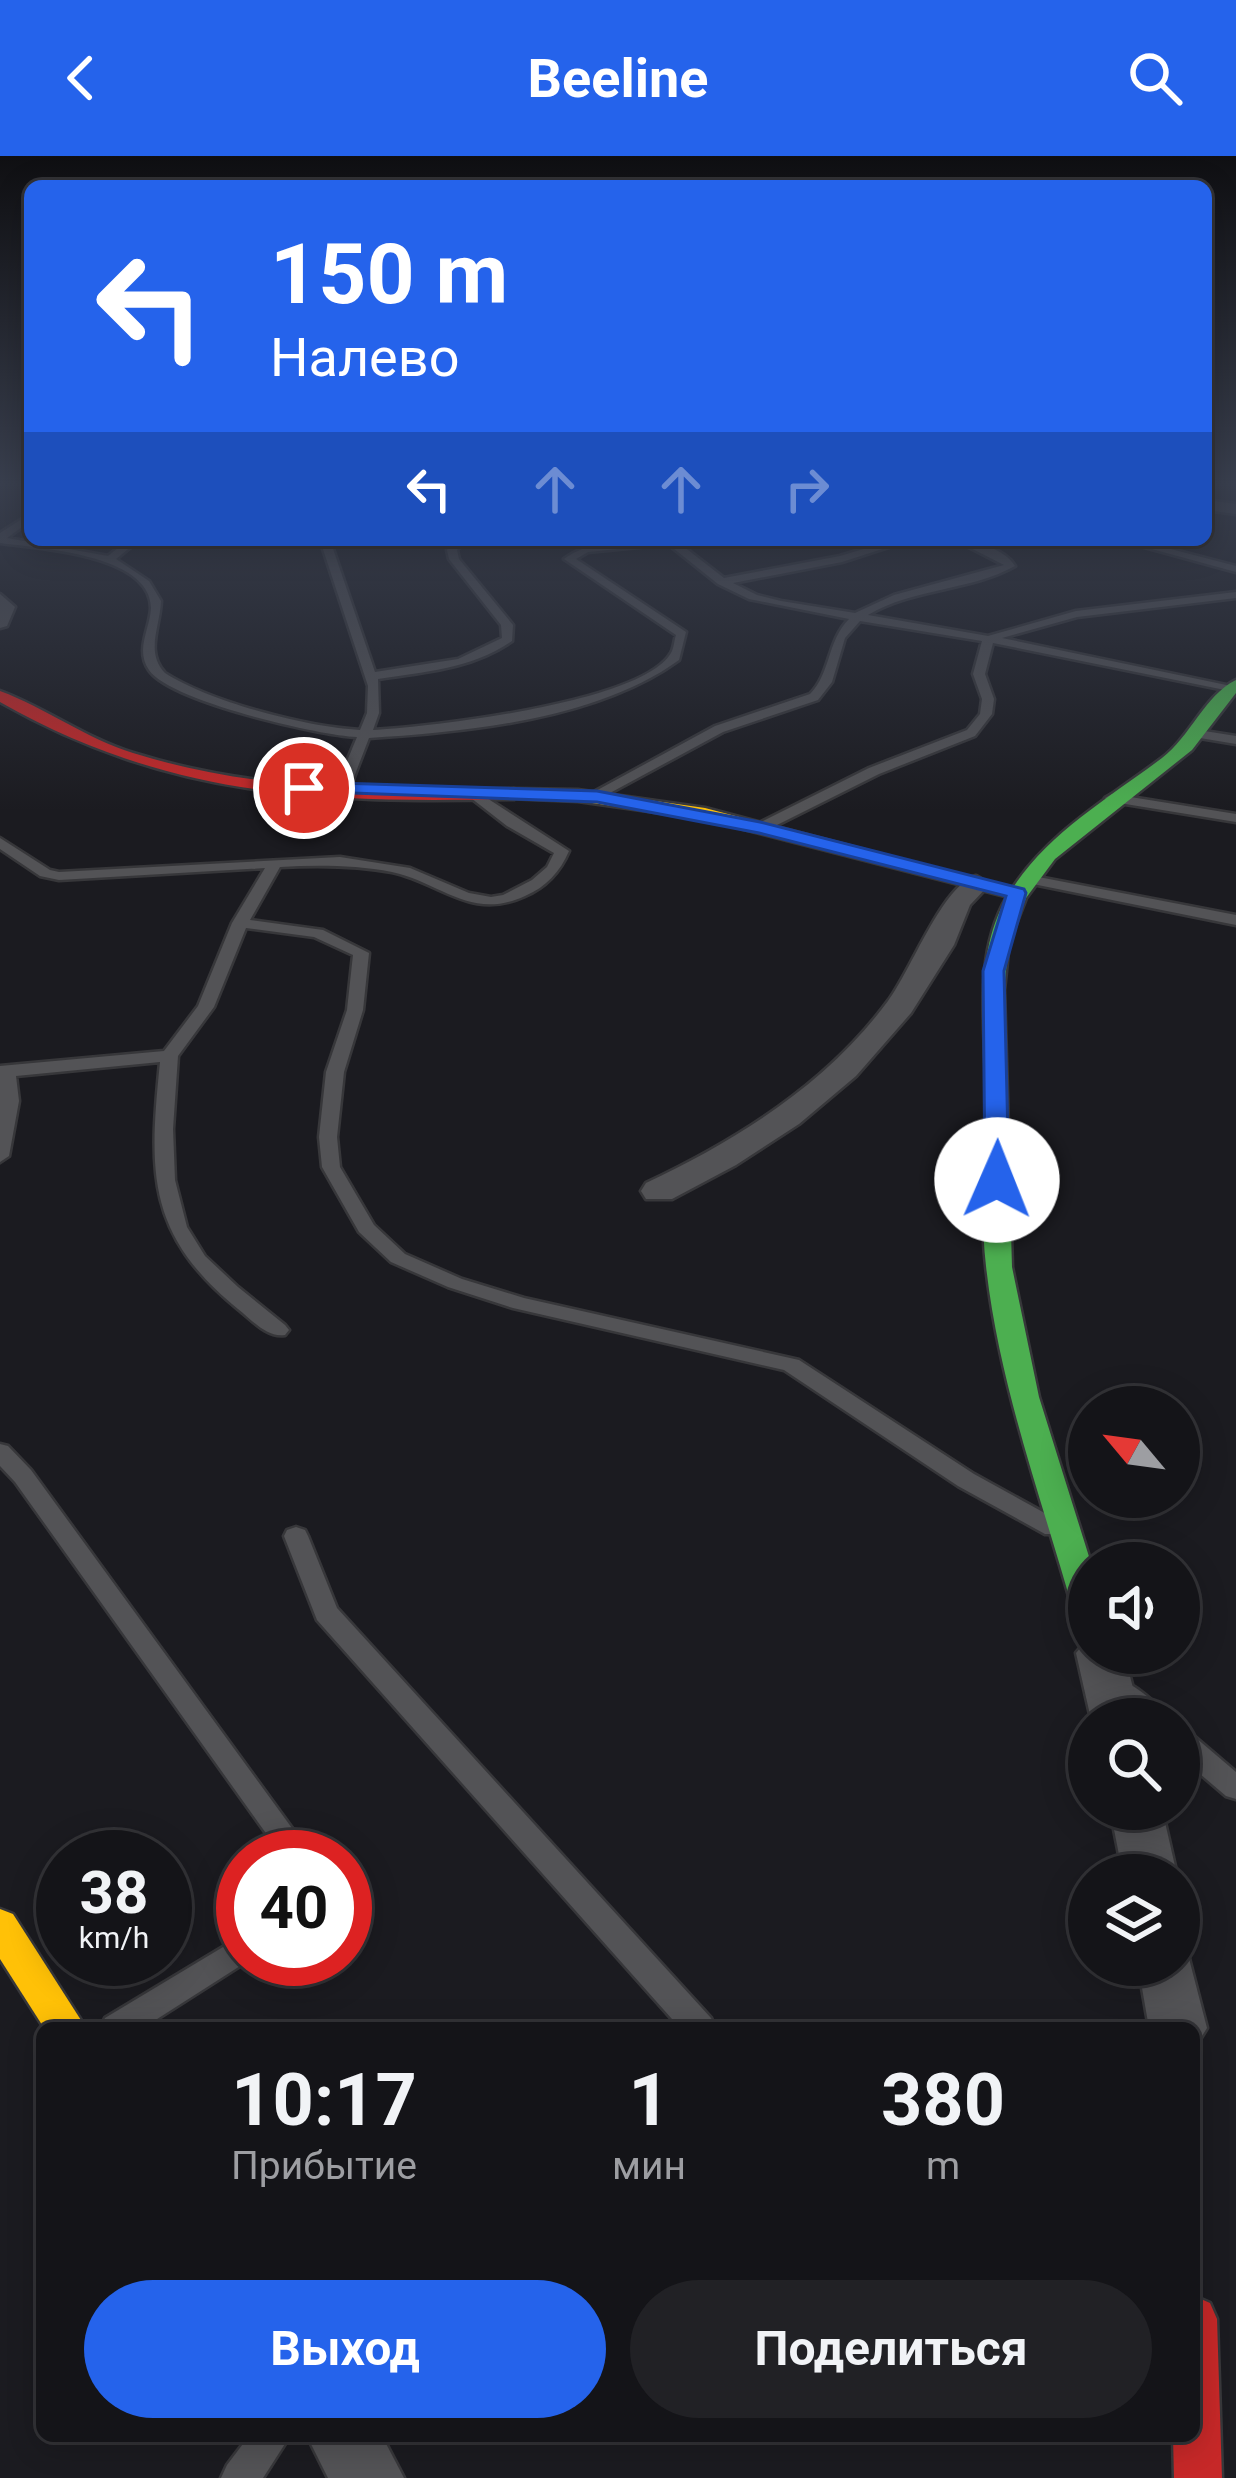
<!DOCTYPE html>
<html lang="ru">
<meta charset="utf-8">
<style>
body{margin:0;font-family:Roboto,sans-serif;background:#212125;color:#f1f3f6;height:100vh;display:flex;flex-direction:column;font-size:45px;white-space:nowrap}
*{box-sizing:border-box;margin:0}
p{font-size:39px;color:#9d9ea2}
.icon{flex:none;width:66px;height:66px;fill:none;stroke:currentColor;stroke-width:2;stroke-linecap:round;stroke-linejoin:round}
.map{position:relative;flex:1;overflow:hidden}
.sheet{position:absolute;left:36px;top:1866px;width:1164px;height:420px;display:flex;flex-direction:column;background:#141418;border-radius:18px;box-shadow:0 6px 30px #0003,0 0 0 3px #333337}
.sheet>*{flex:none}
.top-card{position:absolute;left:24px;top:24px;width:1188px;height:366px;border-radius:18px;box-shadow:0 6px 30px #0003,0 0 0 3px #333337;background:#2563eb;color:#fff;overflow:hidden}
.needle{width:78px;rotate:299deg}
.buttons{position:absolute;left:1068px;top:1230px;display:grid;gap:24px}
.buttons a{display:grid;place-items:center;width:132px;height:132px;border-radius:50%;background:#141418;box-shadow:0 6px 30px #0003,0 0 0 3px #333337;font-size:60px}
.speed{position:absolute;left:36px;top:1674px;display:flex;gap:24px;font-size:60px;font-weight:700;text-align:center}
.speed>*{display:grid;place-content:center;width:156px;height:156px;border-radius:50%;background:#141418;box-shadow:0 6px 30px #0003,0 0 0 3px #333337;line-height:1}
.speed small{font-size:30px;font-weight:400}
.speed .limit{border:18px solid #d22;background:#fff;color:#111}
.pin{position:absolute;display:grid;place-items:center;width:102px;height:102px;color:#fff;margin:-51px;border:6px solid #fff;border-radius:50%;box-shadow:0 3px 12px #0007}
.me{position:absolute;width:132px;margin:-66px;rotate:1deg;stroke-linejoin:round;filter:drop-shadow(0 0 9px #0008)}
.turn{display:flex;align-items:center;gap:42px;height:252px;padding:0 48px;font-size:54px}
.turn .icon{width:156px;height:156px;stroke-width:2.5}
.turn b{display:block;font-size:84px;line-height:102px}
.lanes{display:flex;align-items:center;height:114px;padding:0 48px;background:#0003;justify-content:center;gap:60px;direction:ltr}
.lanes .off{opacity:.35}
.eta{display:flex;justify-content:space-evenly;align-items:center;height:204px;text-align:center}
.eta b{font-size:72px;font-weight:700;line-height:84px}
.primary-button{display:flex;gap:24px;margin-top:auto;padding:24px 48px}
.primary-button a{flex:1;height:138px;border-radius:72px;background:#2563eb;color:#fff;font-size:48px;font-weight:700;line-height:138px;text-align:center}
.primary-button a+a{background:#212125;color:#f1f3f6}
header{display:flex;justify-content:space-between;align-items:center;height:156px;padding:0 48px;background:#2563eb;color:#fff;font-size:54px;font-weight:700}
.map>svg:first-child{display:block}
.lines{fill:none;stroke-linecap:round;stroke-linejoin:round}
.lane-casing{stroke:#37373a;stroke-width:5}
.street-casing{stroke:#37373a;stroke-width:5}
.fast-casing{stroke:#37373a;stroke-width:5}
.slow-casing{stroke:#37373a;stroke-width:5}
.jam-casing{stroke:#37373a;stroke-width:5}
.lane{fill:#535356;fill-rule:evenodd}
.street{fill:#535356;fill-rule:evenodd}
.fast{fill:#4caf50;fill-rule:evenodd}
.slow{fill:#ffc107;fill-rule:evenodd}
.jam{fill:#c62828;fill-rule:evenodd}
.route{fill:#2563eb;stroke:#184099;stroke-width:3}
</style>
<header><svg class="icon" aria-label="back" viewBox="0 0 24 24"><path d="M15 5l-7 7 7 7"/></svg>Beeline<svg class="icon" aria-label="search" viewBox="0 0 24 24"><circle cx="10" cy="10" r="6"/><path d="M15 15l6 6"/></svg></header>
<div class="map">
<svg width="1236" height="2322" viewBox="0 0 1236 2322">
<rect width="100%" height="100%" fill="#1b1b20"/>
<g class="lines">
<g class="lane-casing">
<g id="lane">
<path d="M 30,358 L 30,365 L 7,382 L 108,400 L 128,384 L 139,384 L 116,403 L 149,425 L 161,445 C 160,471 145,496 165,517 C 210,546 306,571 360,574 L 367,557 L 368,530 L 320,384 L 330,384 L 375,516 L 458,503 L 502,482 L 501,469 L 449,403 L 447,394 L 455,384 L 465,384 L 457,394 L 459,403 L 513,469 L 512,485 C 472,513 424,516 378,523 L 379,557 L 373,574 C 430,571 642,547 671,497 C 674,492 674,485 676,479 L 564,403 C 595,380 645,384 683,384 L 679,387 L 724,422 L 840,400 L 894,384 L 910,384 L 842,406 L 733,427 L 757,439 L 781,445 L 855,457 L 894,439 L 1004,409 L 955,384 C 974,384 1005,393 1015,410 C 970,435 913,432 868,459 L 988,480 L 1076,455 L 1236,436 L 1236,442 L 1077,461 L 1002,482 L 1236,531 L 1230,535 L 993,487 L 985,518 L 994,543 L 992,558 L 975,580 L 879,618 L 765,675 L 755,675 L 755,669 L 869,612 L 967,574 L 980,558 L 982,543 L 973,518 L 982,485 L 860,465 L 845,482 L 832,526 L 818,544 L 723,576 L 597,644 L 592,643 L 592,637 L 715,570 L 810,538 C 831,517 827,485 849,463 L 749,443 L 718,428 L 668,388 L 588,396 L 576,403 L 686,476 L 679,504 C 598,563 468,576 369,582 L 349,634 L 342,638 L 335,634 L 357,581 C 317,579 170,545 149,514 C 135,494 150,473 151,452 C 151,398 37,392 0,387 L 0,377 Z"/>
<path d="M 1119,384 L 1136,384 L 1236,410 L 1236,416 Z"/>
<path d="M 1198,574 L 1236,580 L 1236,588 L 1194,581 L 1192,578 Z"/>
<path d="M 476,635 L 569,695 C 560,716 546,731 525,740 C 471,765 442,727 392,716 C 355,709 317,709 280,711 L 250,764 L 323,774 L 369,797 L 363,854 L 344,916 L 337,981 L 340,1011 L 374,1069 L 405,1098 L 462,1123 L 524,1142 L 799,1204 L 974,1318 L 1061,1366 L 1065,1372 L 1061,1378 L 1045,1378 L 958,1330 L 784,1214 L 513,1152 L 448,1131 L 391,1106 L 359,1076 L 322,1011 L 319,981 L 326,916 L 347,854 L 353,799 L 314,781 L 246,772 L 214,851 L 178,900 L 173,973 L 175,1024 L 187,1071 L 205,1100 L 238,1131 L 285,1169 L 289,1174 L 285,1179 C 267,1182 252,1164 238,1153 C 146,1078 149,1016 160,906 L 16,920 L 19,945 L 9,1000 L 0,1006 L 0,910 L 164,895 L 198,850 L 232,767 L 265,712 L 59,724 L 40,720 L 0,693 L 0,682 L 50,714 L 59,716 L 340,701 L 410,712 L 469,737 L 491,741 L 503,739 L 532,724 L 547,711 L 554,697 L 507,670 L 471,642 L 469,639 Z"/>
<path d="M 1112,638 L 1236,658 L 1236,666 L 1107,645 L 1105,642 Z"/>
<path d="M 1028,719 L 1236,759 L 1236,769 L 1023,726 L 1023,720 Z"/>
<path d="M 0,1288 L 8,1290 L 31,1314 L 313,1701 L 283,1701 L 15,1326 L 0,1310 Z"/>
<path d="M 296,1371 L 305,1374 L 308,1380 L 337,1452 L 711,1862 L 716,1872 L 680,1872 L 317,1464 L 284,1380 L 287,1374 Z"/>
<path d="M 1117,1523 C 1135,1528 1158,1547 1167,1563 C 1136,1563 1122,1562 1104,1533 L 1108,1526 Z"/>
<path d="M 1179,1573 L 1189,1576 L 1236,1616 L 1236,1643 L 1226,1640 L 1179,1600 Z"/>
<path d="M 243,1779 L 243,1803 L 251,1803 L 143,1872 L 100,1872 L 105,1862 Z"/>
<path d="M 249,2280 L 290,2280 L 263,2322 L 221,2322 L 227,2309 Z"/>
</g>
</g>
<g class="street-casing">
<g id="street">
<path d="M 1206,344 L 1236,348 L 1236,358 L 1206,354 Z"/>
<path d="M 0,438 L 15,451 L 7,470 L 0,472 Z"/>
<path d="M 976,720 L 990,728 L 970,749 L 954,789 L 911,857 L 856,920 L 799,968 L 736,1009 L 672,1043 L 646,1043 L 641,1035 L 646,1027 C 737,984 827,928 888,845 C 911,815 943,728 976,720 Z"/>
<path d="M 1089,1482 L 1089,1497 L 1124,1497 L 1141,1563 L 1091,1563 L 1076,1497 Z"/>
<path d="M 1110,1653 L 1162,1653 L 1177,1719 L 1123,1719 Z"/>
<path d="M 1179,1788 L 1186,1791 L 1207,1872 L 1194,1893 L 1194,1872 L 1149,1872 L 1138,1809 L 1179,1809 Z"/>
<path d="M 307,2280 L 382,2280 L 404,2322 L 328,2322 Z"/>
</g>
</g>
<g class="fast-casing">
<path id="fast" d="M 1236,524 L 1236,537 L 1192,594 L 1055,703 L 1026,742 L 1009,786 L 1004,834 L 1012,1111 L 1039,1241 L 1091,1407 L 1089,1466 L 1078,1463 L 1073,1454 C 1041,1341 999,1228 986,1110 C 979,1050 986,989 986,928 C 985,866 974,798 1007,741 C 1043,680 1106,644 1162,602 C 1190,581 1205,539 1236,524 Z"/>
</g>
<g class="slow-casing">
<g id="slow">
<path d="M 514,633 L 578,634 L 705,652 L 1027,737 L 1017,743 L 705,663 L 578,645 L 508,642 L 508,634 Z"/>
<path d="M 0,1753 L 13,1758 L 86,1872 L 44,1872 L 0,1803 Z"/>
</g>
</g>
<g class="jam-casing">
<g id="jam">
<path d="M 0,535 C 46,552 85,582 133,597 C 257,636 385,635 514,633 L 523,638 L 514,643 C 323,647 171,643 0,546 Z"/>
<path d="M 1194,2140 L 1210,2147 L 1217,2163 L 1222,2322 L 1174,2322 L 1173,2280 L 1194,2280 Z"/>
</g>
</g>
<use href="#lane" class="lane"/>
<use href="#street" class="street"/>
<use href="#fast" class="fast"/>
<use href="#slow" class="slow"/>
<use href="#jam" class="jam"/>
</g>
<linearGradient id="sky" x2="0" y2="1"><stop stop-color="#0f0f12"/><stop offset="0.5" stop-color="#393f4e"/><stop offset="1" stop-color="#393f4e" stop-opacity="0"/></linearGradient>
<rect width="1236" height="655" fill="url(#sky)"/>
<path class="route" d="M 304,626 L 597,635 L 760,666 L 1024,733 L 1026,737 L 1004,815 L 1009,1024 L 997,1031 L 985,1024 L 983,815 L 1006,740 L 759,677 L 597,646 L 298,635 L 296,632 Z"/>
</svg>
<div class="buttons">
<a><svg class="needle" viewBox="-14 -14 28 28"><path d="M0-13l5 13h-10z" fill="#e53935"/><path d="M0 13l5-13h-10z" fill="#9d9ea2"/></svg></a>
<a><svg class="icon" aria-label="sound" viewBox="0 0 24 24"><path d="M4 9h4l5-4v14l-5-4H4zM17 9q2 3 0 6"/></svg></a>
<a><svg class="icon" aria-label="search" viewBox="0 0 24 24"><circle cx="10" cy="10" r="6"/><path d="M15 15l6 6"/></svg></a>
<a><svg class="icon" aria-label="layers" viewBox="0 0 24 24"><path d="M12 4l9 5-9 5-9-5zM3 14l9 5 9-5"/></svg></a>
</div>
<div class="speed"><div>38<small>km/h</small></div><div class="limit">40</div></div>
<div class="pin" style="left:304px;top:632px;background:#d93025"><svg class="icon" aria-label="arrive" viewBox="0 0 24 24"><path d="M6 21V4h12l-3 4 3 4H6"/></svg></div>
<svg class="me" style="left:997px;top:1024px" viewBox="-20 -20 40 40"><circle r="19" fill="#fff"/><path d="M0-13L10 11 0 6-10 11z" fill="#2563eb"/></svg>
<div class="top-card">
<div class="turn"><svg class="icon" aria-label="left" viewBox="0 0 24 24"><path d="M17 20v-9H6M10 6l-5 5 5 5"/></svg><div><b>150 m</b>Налево</div></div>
<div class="lanes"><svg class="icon" aria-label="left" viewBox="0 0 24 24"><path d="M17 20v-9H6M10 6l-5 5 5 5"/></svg><svg class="icon off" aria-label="ahead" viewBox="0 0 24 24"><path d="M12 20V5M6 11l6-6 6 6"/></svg><svg class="icon off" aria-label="ahead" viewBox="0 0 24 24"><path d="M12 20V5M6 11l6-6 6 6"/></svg><svg class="icon off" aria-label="right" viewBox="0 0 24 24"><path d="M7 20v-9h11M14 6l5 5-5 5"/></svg></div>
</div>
<section class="sheet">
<div class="eta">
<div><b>10:17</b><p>Прибытие</p></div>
<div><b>1</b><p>мин</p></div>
<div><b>380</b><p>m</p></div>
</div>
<div class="primary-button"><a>Выход</a><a>Поделиться</a></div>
</section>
</div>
